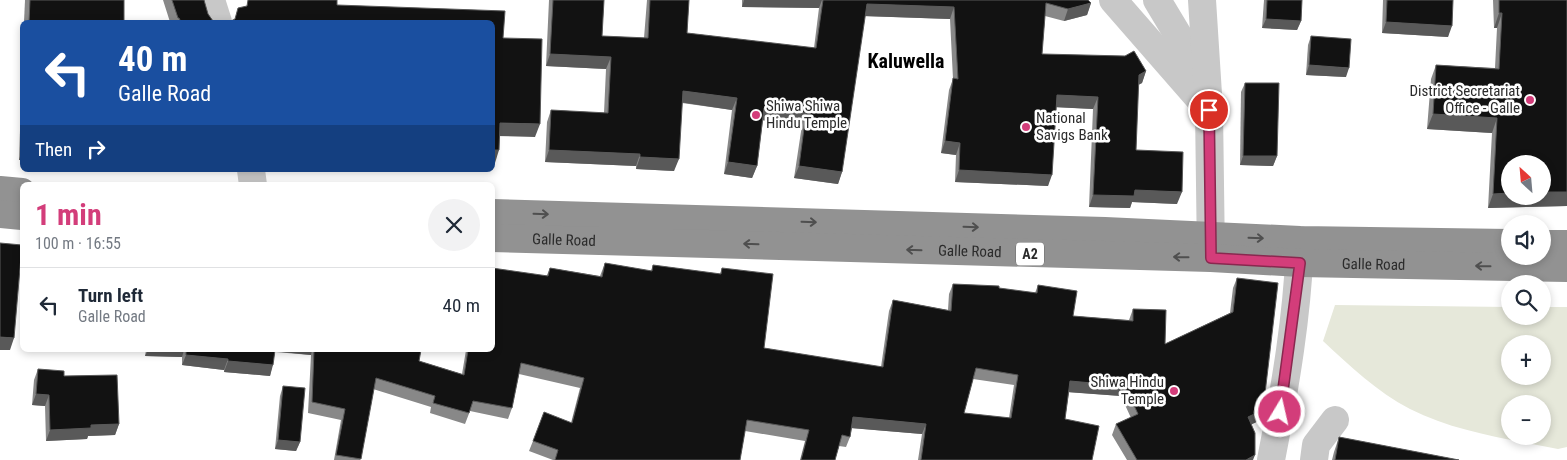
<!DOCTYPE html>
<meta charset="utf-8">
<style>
body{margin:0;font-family:"Roboto Condensed",sans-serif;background:#f2f2f3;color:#1f2937;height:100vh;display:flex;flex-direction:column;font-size:19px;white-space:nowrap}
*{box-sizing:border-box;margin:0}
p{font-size:16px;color:#747a83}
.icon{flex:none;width:28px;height:28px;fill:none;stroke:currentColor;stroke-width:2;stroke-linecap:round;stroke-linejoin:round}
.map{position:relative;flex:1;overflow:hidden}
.panel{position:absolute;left:20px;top:182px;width:475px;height:170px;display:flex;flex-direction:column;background:#fff;border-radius:8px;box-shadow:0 2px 8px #0003}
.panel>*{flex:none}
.hud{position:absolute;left:20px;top:20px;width:475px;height:152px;border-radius:8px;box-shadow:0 2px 8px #0003;background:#1a4fa0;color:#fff;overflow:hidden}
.needle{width:32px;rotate:334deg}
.fabs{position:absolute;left:1501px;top:155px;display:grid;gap:10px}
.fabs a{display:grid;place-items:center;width:50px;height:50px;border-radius:50%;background:#fff;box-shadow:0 2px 8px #0003;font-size:25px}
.pin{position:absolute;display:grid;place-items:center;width:42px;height:42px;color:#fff;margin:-21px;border:2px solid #fff;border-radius:50%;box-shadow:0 1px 5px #0007}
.me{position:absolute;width:55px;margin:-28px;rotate:9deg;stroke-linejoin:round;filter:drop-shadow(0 0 4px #0008)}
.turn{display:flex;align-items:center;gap:18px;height:105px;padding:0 15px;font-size:22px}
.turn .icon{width:65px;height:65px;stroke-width:2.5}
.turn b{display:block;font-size:35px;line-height:42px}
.then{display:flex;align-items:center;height:48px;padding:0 15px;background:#0003;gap:10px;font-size:19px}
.round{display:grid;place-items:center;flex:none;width:52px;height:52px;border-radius:26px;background:#f2f2f3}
.headline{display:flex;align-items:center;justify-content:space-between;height:85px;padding:0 15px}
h1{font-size:30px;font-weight:700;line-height:38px;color:#d33d7a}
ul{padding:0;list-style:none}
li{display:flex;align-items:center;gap:15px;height:75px;padding:0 15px;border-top:1px solid #e0e1e3}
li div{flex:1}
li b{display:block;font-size:19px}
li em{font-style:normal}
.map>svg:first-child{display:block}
.green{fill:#e6e8da;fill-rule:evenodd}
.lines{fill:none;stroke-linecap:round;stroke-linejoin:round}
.minor{stroke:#c8c8c8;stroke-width:28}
.highway{stroke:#929292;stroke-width:28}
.wall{fill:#888;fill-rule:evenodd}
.shaded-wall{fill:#595959}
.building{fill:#121212;stroke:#595959;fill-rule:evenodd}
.oneway{stroke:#4f4f4f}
.route-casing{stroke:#89284f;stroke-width:12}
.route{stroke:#d33d7a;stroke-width:9}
.poi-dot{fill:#d33d7a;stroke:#fff;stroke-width:2}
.labels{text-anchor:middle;stroke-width:5;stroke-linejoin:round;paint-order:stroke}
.shield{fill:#fff;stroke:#6b6b6b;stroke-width:1}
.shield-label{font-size:14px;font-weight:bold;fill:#2b2b2b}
.poi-label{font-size:15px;fill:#2b2b2b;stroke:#fff;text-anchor:end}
.street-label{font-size:15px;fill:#2b2b2b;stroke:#fff}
.district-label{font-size:20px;font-weight:bold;fill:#000;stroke:#fff}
</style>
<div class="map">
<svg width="1567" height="460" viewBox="0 0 1567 460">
<rect width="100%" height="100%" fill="#fff"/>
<path class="green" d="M 1335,305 L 1510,307 L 1510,316 L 1542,316 L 1543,307 L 1567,307 L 1567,447 L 1558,449 C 1509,439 1455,432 1410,409 C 1377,392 1350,366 1323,341 ZM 1510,344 L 1542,344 L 1542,376 L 1510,376 ZM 1510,404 L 1542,404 L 1542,436 L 1510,436 Z"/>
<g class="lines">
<g class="minor">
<path d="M 211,0 L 218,22"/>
<path d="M 1113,0 L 1209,110"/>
<path d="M 1157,0 L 1187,50 L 1199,82"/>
<path d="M 1202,0 L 1209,110 L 1211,258"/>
<path d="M 251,170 L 253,185"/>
<path d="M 1271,460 C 1285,388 1298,313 1300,240"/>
<path d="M 1314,460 L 1316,445 L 1335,420"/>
</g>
<g class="highway">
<path d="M 0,190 L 22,192"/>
<path d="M 492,213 L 1105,231 L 1300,240 L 1510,243"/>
<path d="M 0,214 L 22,216"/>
<path id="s1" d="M 492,238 L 1211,258 L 1300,263 L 1567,268"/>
<path d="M 1542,244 L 1567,244"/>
</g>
</g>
<g class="wall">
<path d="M 25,0 L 124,0 L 124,22 L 24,22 Z"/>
<path d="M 163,0 L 204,0 L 208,14 L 213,21 L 216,22 L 170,22 Z"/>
<path d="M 549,0 L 604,0 L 602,36 L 644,38 L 647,0 L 689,0 L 687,33 L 814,48 L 819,8 L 742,7 L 742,0 L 1088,0 L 1091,3 L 1087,15 L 1064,21 L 1045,16 L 1042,54 L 1146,71 L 1142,83 L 1138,85 L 1136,150 L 1177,204 L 1132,202 L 1130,208 L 1089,207 L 1093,109 L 1056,107 L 1048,186 L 955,182 L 956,155 L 941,153 L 949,90 L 953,79 L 950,19 L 865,16 L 842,172 L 838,184 L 794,178 L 802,125 L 763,120 L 757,166 L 752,178 L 724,174 L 732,110 L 682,103 L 674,171 L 636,169 L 636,166 L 545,162 L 547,122 L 551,110 L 604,113 L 606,69 L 546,66 Z"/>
<path d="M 1264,0 L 1302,0 L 1301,21 L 1297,30 L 1262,28 Z"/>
<path d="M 1383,0 L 1453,0 L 1448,37 L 1382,33 Z"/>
<path d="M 1493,0 L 1567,0 L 1567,206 L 1488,208 L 1492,133 L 1427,129 L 1431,79 L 1436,65 L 1495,68 L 1497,28 L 1494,28 Z"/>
<path d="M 1311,36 L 1346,77 L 1306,75 L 1308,45 Z"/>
<path d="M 22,71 L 22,160 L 19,160 Z"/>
<path d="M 1245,83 L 1277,156 L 1273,166 L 1240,165 L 1241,92 Z"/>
<path d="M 605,263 L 651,271 L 653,265 L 720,274 L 722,268 L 764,348 L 881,367 L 889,311 L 893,300 L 948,310 L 949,294 L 953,284 L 1035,293 L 1038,285 L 1073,316 L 1129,320 L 1133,309 L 1165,344 L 1230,313 L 1233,288 L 1237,278 L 1264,402 L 1263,419 L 1251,424 L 1253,460 L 1127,460 L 1112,435 L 1116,424 L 1131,418 L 1121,396 L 1069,392 L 1065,419 L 1092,460 L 918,460 L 922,434 L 852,428 L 850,437 L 846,447 L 839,446 L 835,460 L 800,460 L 805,441 L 745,431 L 740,460 L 553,460 L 529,451 L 533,441 L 571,423 L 580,388 L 519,374 L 512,408 L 508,419 L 470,411 L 465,424 L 430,413 L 431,407 L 373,389 L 360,460 L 334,460 L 341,420 L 308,413 L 311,355 L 275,352 L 270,376 L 224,372 L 224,370 L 182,365 L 182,357 L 145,356 L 146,350 L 421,350 L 419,361 L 462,374 L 466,350 L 492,350 L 547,275 L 550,268 L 600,276 ZM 973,379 L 1014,385 L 1009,418 L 964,413 Z"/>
<path d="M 38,369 L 64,376 L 119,424 L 115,435 L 88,436 L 87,439 L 46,441 L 45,406 L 32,405 L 34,380 Z"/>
<path d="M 283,386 L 300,442 L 296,451 L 275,449 L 280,396 Z"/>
<path d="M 1339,437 L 1459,460 L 1332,460 L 1334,452 Z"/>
</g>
<g class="shaded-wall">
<path d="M 744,0 L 822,0 L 819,8 L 742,7 Z"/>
<path d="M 1091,3 L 1087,15 L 1064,21 L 1068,9 Z"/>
<path d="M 867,4 L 954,7 L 950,19 L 862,16 Z"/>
<path d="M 1499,13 L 1502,13 L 1497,28 L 1494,28 Z"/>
<path d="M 1266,19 L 1301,21 L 1297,30 L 1262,28 Z"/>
<path d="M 1386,22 L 1452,26 L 1448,37 L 1382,33 Z"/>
<path d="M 550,54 L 611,57 L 606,69 L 546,66 Z"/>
<path d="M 1309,65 L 1349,68 L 1346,77 L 1306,75 Z"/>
<path d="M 1146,71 L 1142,83 L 1134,87 L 1139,75 Z"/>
<path d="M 683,91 L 737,98 L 732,110 L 679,102 Z"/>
<path d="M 1057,95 L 1098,97 L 1093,109 L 1052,107 Z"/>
<path d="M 764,108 L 806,113 L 802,125 L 760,120 Z"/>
<path d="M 1433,114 L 1497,118 L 1492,133 L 1427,129 Z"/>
<path d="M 500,123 L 540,124 L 535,137 L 496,136 Z"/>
<path d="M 945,141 L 960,143 L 956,155 L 941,153 Z"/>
<path d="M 22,150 L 22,160 L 19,160 Z"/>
<path d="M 492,150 L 499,150 L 495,163 L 492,163 Z"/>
<path d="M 549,150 L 640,154 L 636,166 L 545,162 Z"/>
<path d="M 1243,156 L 1277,156 L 1273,166 L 1240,165 Z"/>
<path d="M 640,157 L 679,159 L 674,171 L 636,169 Z"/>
<path d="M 728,162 L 757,166 L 752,178 L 724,174 Z"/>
<path d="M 799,166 L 842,172 L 838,184 L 794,178 Z"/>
<path d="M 959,170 L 1052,175 L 1048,186 L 955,182 Z"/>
<path d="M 1135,190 L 1182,192 L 1177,204 L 1132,202 L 1130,208 L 1089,207 L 1093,195 Z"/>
<path d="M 1542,192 L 1567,192 L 1567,206 L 1488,208 L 1493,194 L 1510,193 L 1510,196 L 1542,196 Z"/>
<path d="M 0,337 L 14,338 L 10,350 L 0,350 Z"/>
<path d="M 148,350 L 184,350 L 182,357 L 145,356 Z"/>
<path d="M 272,350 L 312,350 L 311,355 L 272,351 Z"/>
<path d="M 186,355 L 228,359 L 224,370 L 182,365 Z"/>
<path d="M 228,361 L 273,365 L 270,376 L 224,372 Z"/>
<path d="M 1070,381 L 1125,386 L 1121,396 L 1066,392 Z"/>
<path d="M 36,394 L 49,395 L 45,406 L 32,405 Z"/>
<path d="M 1267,408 L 1263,419 L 1244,428 L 1248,417 Z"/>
<path d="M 853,417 L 926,424 L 922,434 L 850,428 Z"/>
<path d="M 119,424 L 115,435 L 88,436 L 87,439 L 46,441 L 50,430 L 91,425 Z"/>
<path d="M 278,440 L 300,442 L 296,451 L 275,449 Z"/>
<path d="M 1255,455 L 1253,460 L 1246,460 Z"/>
</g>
<g class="building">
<path d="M 30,0 L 124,0 L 124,22 L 29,22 Z"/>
<path d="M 172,0 L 204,0 L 208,14 L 213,21 L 216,22 L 181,22 L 179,18 L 178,18 Z"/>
<path d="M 248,0 L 337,0 L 337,5 L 505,11 L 503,38 L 542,39 L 540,124 L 500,123 L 499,150 L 492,150 L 492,22 L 229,22 L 235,19 L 238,8 L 247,6 Z"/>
<path d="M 553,0 L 604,0 L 602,36 L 648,38 L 650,0 L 689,0 L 687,33 L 816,48 L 823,0 L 1088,0 L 1091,3 L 1068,9 L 1046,3 L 1042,54 L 1125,56 L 1134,51 L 1146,71 L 1139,75 L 1136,150 L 1183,152 L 1182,192 L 1135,190 L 1134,196 L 1093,195 L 1098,97 L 1057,95 L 1052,175 L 959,170 L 960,143 L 945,141 L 953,78 L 958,79 L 954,7 L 867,4 L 842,172 L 799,166 L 806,113 L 764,108 L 757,166 L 728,162 L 737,98 L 683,91 L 679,159 L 640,157 L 640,154 L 549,150 L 551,110 L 608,113 L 611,57 L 550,54 Z"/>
<path d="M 1267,0 L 1302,0 L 1301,21 L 1266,19 Z"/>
<path d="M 1387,0 L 1453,0 L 1452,26 L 1386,22 Z"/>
<path d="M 1499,0 L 1567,0 L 1567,192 L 1542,192 L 1542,164 L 1510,164 L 1510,193 L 1493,194 L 1497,118 L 1433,114 L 1436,65 L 1499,69 L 1502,13 L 1499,13 Z"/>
<path d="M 1311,36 L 1351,39 L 1349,68 L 1309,65 Z"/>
<path d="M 1245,83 L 1279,83 L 1277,156 L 1243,156 Z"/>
<path d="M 0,243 L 22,245 L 14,338 L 0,337 Z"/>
<path d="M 605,263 L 652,271 L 653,265 L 721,274 L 722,268 L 773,274 L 764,348 L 883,367 L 893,300 L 951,311 L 953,284 L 999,286 L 999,288 L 1037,293 L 1038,285 L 1077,291 L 1073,316 L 1133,321 L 1133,309 L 1166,310 L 1165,344 L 1233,312 L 1237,278 L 1278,283 L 1264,402 L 1267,408 L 1248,417 L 1255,433 L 1255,455 L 1246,460 L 1137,460 L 1116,424 L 1138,414 L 1125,386 L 1070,381 L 1065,419 L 1099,426 L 1092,460 L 921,460 L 926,424 L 853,417 L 850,437 L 842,435 L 835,460 L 801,460 L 809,430 L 747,420 L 740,460 L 555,460 L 558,450 L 533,441 L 544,412 L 572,423 L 584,378 L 521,363 L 512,408 L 473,401 L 469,413 L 433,403 L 435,396 L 376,378 L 361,459 L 336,455 L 345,409 L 312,402 L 314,350 L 421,350 L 419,361 L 464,375 L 468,350 L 492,350 L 492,268 L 548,276 L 550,268 L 602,277 ZM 976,368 L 1018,375 L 1011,418 L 964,413 Z"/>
<path d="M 186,350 L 275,350 L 273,365 L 228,361 L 228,359 L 186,355 Z"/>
<path d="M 38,369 L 64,371 L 64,376 L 117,375 L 119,424 L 91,425 L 91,428 L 50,430 L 49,395 L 36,394 Z"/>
<path d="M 283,386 L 305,388 L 300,442 L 278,440 Z"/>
<path d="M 1339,437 L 1459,460 L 1335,460 Z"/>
</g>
<defs><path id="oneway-shaft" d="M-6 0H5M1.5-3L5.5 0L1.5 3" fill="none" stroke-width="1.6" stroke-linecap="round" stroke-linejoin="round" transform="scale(1.25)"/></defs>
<g class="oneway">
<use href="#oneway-shaft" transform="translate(541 214) rotate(2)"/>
<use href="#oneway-shaft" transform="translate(809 222) rotate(2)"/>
<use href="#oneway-shaft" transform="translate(971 227) rotate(2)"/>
<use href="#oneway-shaft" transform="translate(1256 238) rotate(2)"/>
<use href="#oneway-shaft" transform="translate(751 244) rotate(-178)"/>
<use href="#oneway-shaft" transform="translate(914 250) rotate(-178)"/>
<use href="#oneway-shaft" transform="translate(1181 257) rotate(-179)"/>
<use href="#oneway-shaft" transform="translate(1483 266) rotate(-179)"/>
</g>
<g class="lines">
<g class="route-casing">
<path id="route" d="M 1209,110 L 1211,258 L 1300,263 L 1280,412"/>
</g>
<use href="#route" class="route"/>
</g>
<g class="poi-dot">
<circle cx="1530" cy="100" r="5"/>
<circle cx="756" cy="115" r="5"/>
<circle cx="1026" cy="127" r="5"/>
<circle cx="1174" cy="391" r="5"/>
</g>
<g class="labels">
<rect class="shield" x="1016" y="242.5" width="28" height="23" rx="4"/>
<g class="shield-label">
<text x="1030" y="259">A2</text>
</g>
<g class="poi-label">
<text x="1520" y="96">District Secretariat<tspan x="1520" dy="17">Office - Galle</tspan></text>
<text x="766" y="111" text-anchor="start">Shiwa Shiwa<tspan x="766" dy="17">Hindu Temple</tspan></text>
<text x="1036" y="123" text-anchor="start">National<tspan x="1036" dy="17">Savigs Bank</tspan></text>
<text x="1164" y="387">Shiwa Hindu<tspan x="1164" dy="17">Temple</tspan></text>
</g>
<g class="street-label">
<text dy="5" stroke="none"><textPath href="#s1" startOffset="72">Galle Road</textPath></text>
<text dy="5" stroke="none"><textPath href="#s1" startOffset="478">Galle Road</textPath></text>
<text dy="5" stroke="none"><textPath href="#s1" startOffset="882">Galle Road</textPath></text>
</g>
<g class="district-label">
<text x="906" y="68">Kaluwella</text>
</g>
</g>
</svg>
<div class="fabs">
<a><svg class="needle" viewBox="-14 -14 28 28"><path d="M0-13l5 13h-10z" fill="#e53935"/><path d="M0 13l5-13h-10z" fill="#747a83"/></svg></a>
<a><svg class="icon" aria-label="sound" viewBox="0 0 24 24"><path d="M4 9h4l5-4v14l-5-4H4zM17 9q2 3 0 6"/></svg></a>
<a><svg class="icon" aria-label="search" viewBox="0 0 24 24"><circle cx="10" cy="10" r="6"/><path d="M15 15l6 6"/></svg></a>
<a>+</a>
<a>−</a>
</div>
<div class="pin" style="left:1209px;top:110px;background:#d93025"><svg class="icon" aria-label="arrive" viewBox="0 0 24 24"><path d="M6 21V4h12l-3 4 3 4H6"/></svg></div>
<svg class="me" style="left:1280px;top:412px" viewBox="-20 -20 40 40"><circle r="17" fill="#d33d7a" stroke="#fff" stroke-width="3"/><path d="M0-11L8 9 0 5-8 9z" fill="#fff"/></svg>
<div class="hud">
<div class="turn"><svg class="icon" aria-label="left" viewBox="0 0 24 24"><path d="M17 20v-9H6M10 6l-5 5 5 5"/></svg><div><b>40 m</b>Galle Road</div></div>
<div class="then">Then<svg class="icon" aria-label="right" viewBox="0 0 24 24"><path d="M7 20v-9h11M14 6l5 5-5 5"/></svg></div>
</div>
<section class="panel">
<div class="headline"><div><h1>1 min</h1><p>100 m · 16:55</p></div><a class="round"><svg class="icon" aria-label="close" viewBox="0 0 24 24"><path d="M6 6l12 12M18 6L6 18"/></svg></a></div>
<ul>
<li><svg class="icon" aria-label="left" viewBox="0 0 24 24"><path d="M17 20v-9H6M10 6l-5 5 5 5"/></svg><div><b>Turn left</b><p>Galle Road</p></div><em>40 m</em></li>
</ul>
</section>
</div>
